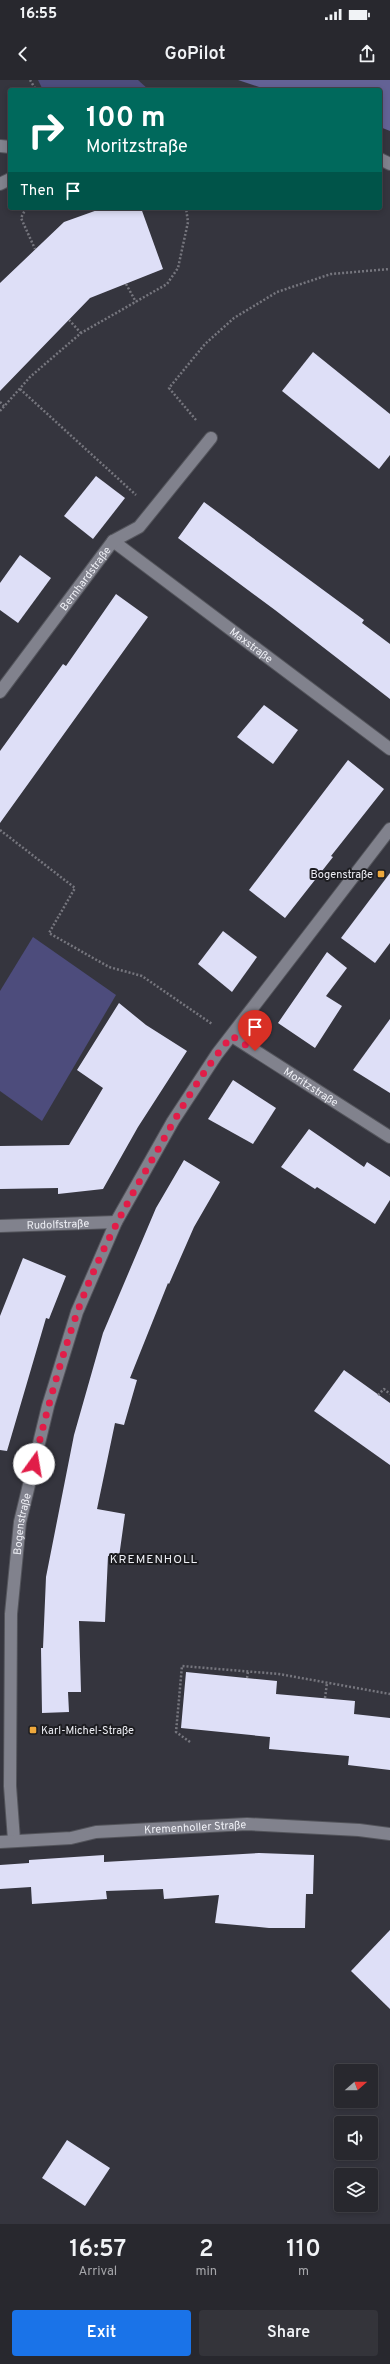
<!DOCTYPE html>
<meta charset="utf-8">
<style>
body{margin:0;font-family:Overpass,sans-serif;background:#34343a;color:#f1f3f6;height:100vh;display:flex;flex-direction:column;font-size:15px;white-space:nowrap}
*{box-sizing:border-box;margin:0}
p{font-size:13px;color:#a5a6aa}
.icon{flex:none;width:22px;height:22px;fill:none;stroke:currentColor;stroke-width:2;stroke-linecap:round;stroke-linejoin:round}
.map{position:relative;height:2144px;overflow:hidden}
.sheet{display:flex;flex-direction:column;background:#28282e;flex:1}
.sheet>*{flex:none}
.banner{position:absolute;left:8px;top:8px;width:374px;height:122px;border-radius:4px;box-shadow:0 2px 6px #0003,0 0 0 1px #44444a;background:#00695c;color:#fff;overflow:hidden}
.needle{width:26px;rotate:70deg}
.buttons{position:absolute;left:334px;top:1984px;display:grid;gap:8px}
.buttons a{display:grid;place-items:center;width:44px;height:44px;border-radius:4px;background:#28282e;box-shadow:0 2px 6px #0003,0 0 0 1px #44444a;font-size:20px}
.pin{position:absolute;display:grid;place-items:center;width:34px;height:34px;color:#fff;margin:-41px -17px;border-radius:50% 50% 50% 0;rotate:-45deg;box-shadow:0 0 4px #0007}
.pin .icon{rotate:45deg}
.me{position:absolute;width:44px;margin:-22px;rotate:13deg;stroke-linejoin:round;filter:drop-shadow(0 0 3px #0008)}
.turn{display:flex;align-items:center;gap:14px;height:84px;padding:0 12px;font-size:18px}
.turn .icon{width:52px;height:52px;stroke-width:2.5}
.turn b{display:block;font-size:28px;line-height:34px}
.then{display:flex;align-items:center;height:38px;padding:0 12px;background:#0003;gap:8px;font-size:15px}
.eta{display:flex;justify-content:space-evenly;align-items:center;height:68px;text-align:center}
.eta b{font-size:24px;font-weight:600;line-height:28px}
.primary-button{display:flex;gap:8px;margin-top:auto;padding:8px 12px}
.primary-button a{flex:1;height:46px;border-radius:4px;background:#1a73e8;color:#fff;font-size:16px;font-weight:600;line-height:46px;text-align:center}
.primary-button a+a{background:#34343a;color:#f1f3f6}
.status{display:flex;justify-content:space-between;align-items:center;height:28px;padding:0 20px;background:#28282e;direction:ltr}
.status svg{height:11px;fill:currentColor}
header{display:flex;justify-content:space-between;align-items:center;height:52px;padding:0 12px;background:#28282e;font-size:18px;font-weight:600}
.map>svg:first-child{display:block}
.green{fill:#4d4c7c}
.forest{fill:#636295}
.building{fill:#dedff7}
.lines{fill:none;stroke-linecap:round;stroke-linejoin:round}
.minor-casing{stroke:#53545b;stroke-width:14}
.path{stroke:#76767e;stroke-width:2.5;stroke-dasharray:2 2;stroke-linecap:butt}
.minor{stroke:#81828d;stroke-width:12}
.route{stroke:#e11d48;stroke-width:7;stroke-dasharray:0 12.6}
.poi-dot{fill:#eea83c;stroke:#1d1d21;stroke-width:1.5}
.labels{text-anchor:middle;stroke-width:4;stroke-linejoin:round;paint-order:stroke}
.street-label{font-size:11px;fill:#eeeff5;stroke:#1d1d21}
.poi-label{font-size:11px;fill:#eeeff5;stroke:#1d1d21;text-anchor:end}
.neighbourhood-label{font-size:12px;letter-spacing:1px;fill:#eeeff5;stroke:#1d1d21}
</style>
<div class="status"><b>16:55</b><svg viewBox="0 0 49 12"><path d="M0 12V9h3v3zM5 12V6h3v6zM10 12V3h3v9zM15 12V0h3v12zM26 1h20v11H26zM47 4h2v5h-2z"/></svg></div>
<header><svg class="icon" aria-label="back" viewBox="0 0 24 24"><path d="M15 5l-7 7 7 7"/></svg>GoPilot<svg class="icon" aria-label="share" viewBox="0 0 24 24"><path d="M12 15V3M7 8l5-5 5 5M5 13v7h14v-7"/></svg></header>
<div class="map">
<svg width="390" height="2144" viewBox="0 0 390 2144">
<rect width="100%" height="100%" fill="#35353e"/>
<g class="green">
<path d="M 38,0 L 138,0 L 149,10 L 43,10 Z"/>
<path d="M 33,857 L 116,915 L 42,1041 L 0,1011 L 0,911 Z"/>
</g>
<path class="forest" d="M 238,0 L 390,0 L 390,51 L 380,47 L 380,10 L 268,10 Z"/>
<g class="building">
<path d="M 103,128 L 141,128 L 163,189 L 90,218 L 0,311 L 0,203 L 64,142 Z"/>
<path d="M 313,272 L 390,334 L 390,375 L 379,389 L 282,311 Z"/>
<path d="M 96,396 L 125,418 L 93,459 L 64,436 Z"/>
<path d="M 204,422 L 364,540 L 362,543 L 390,564 L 390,619 L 275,530 L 178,458 Z"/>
<path d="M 20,475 L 51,498 L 18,543 L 0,530 L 0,503 Z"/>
<path d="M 116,514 L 148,537 L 0,743 L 0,671 L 63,584 L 66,586 Z"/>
<path d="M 264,625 L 298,650 L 273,684 L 237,657 Z"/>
<path d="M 348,680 L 384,709 L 331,776 L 333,777 L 285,838 L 249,810 Z"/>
<path d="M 390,793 L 390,863 L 375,883 L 341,858 Z"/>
<path d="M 223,851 L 257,877 L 232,912 L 198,884 Z"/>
<path d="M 327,872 L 347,888 L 326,916 L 342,926 L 315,968 L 278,943 Z"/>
<path d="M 119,923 L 146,945 L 187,971 L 138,1047 L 103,1109 L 58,1114 L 58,1108 L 0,1109 L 0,1066 L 69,1065 L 103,1008 L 77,990 Z"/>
<path d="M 390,939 L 390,1013 L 353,990 Z"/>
<path d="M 233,1000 L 276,1028 L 253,1064 L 208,1039 Z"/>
<path d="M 309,1049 L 364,1087 L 367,1082 L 390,1097 L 390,1120 L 375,1144 L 317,1107 L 315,1109 L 281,1087 Z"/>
<path d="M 184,1080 L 220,1102 L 194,1147 L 169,1204 L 168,1203 L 130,1298 L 137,1300 L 124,1345 L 115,1343 L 97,1429 L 125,1434 L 119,1477 L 108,1476 L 105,1542 L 79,1541 L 81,1612 L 68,1612 L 69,1632 L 42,1633 L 41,1568 L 43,1568 L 46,1497 L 74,1355 L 103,1253 L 156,1128 Z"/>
<path d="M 23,1178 L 66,1196 L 49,1239 L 46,1238 L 7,1371 L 0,1370 L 0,1236 Z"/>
<path d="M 344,1290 L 390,1323 L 390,1385 L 314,1331 Z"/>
<path d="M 186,1592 L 277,1601 L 276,1614 L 355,1621 L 354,1634 L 390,1638 L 390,1690 L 348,1685 L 349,1676 L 269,1669 L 270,1657 L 181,1648 Z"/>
<path d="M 259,1773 L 314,1775 L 313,1814 L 306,1814 L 305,1848 L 269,1848 L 215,1843 L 219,1815 L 164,1819 L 163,1809 L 106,1811 L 107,1819 L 32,1824 L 31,1807 L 0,1809 L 0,1785 L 29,1783 L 29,1780 L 104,1775 L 104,1782 Z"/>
<path d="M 390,1850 L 390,1929 L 351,1891 Z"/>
<path d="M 67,2060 L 110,2088 L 85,2126 L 42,2098 Z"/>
</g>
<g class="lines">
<g class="minor-casing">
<g id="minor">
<path d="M 0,66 L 10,67"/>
<path d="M 380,79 L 390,84"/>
<path d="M 0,104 L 10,99"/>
<path id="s1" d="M 113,461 L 390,669"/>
<path id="s2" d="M 0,612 L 113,461 L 139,447 L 211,358"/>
<path id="s3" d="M 232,956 L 390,1057"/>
<path id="s4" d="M 0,1146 L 116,1142"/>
<path id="s5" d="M 14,1760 L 10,1706 L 11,1534 L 20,1442 L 48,1326 L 77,1232 L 116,1142 L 173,1041 L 217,974 L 390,749"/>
<path id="s6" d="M 0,1762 L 71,1758 L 96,1752 L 247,1744 L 359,1750 L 390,1754"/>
</g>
</g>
<g class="path">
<path d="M 30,0 L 36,10"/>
<path d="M 26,128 L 21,138 L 35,169"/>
<path d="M 93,128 L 94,131"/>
<path d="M 126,204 L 136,222"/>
<path d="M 69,240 L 81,253"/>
<path d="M 20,309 L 136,415"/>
<path d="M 0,322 L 4,326"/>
<path d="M 0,331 L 30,297 L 81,253 L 167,204 L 178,188 L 188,142 L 186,128"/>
<path d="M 196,340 L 169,308 L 205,264 L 234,238 L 277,212 L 331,194 L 390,189"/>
<path d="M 0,750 L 75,808 L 49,853 L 109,887 L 142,896 L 212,944"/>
<path d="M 378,1315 L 384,1309 L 390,1314"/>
<path d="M 247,1598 L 248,1591"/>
<path d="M 325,1618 L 327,1603"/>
<path d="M 190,1662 L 176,1652 L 182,1586 L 279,1594 L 390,1614"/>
</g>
<use href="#minor" class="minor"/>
</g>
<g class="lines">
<path class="route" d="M 34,1384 C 46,1333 60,1282 77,1233 C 97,1177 126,1124 156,1073 C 178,1033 202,991 232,956 L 255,971"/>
</g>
<g class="poi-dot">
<rect x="377" y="790" width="8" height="8" rx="2"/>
<rect x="29" y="1646" width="8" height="8" rx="2"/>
</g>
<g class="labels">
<g class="street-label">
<text dy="4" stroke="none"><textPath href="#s2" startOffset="142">Bernhardstraße</textPath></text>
<text dy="4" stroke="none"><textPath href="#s1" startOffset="173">Maxstraße</textPath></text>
<text dy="4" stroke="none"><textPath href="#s3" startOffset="94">Moritzstraße</textPath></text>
<text dy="4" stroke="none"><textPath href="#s4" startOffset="58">Rudolfstraße</textPath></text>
<text dy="4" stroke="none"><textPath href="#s5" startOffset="317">Bogenstraße</textPath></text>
<text dy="4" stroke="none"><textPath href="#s6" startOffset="196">Kremenholler Straße</textPath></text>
</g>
<g class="poi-label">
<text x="373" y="798">Bogenstraße</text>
<text x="41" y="1654" text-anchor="start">Karl-Michel-Straße</text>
</g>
<g class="neighbourhood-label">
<text x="154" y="1483">KREMENHOLL</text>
</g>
</g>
</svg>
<div class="buttons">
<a><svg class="needle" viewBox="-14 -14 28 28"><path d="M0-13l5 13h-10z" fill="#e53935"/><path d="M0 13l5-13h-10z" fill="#a5a6aa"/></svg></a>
<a><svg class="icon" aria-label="sound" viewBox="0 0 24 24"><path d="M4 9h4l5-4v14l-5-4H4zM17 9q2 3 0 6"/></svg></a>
<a><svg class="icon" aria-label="layers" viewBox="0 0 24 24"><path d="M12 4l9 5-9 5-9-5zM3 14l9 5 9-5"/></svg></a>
</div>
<div class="pin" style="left:255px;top:971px;background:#d93025"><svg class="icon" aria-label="arrive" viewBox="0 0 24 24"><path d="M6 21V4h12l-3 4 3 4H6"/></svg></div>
<svg class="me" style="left:34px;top:1384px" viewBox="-20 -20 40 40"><circle r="19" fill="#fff"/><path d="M0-13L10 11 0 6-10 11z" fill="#e11d48"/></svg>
<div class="banner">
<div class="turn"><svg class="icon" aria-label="right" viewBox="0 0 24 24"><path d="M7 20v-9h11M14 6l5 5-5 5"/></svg><div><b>100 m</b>Moritzstraße</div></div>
<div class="then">Then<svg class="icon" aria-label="arrive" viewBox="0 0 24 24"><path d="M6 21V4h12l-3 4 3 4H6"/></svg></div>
</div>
</div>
<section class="sheet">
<div class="eta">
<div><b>16:57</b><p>Arrival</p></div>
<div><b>2</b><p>min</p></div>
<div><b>110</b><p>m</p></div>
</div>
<div class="primary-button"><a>Exit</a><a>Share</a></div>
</section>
